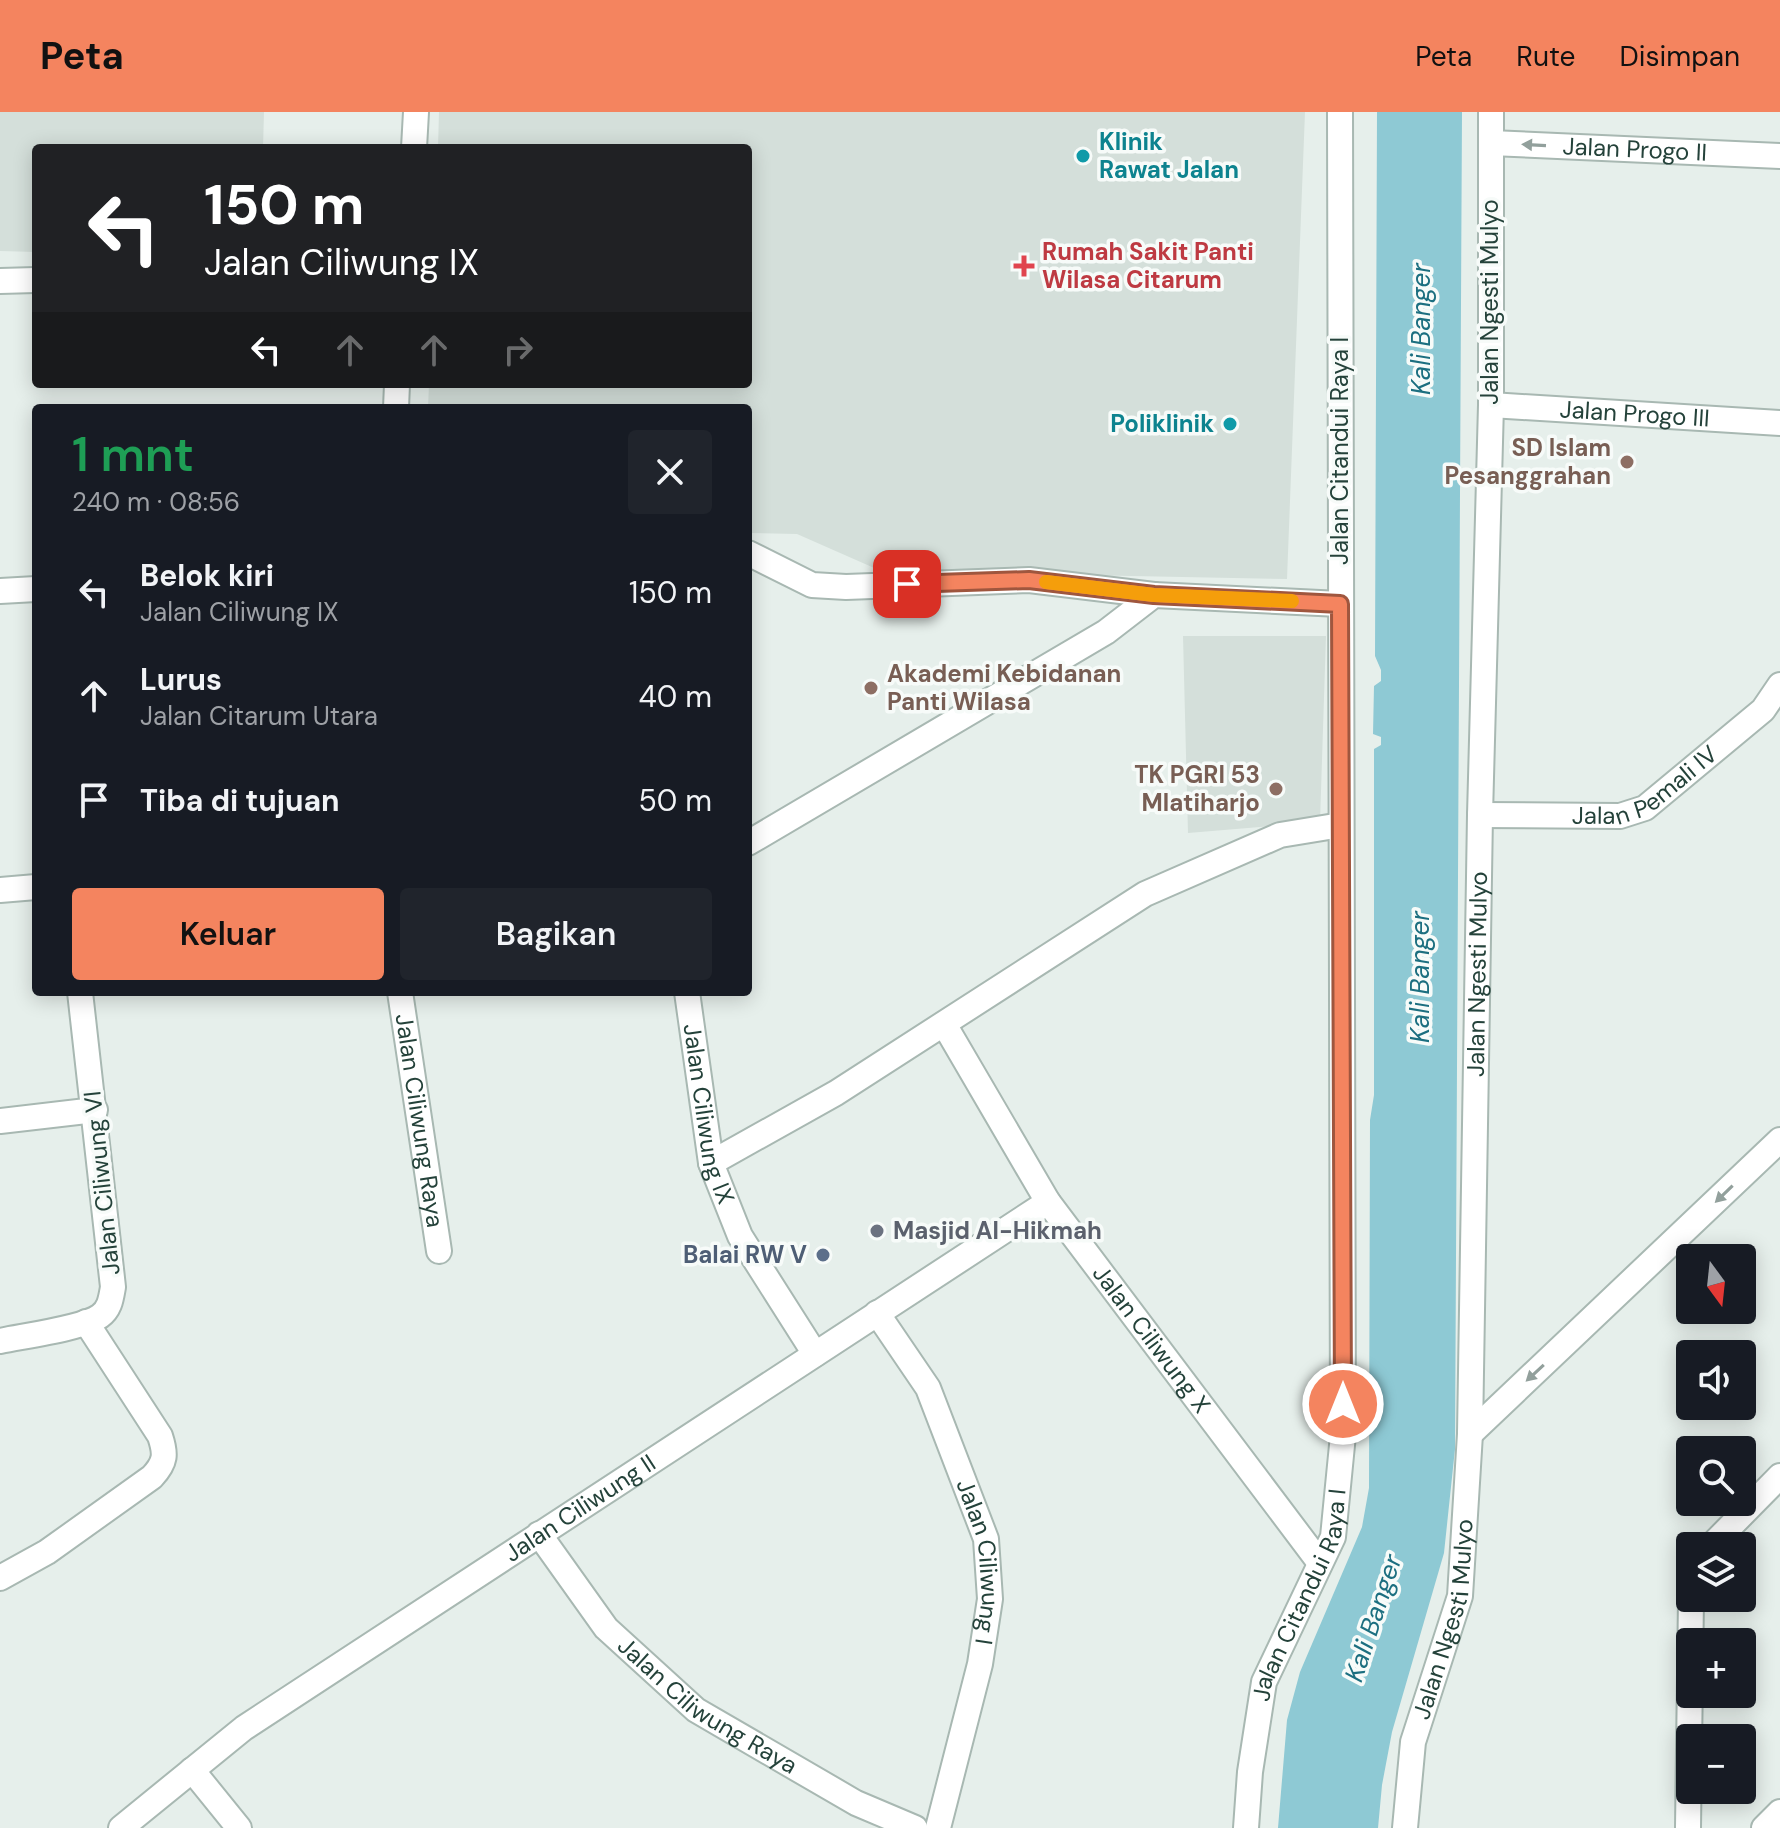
<!DOCTYPE html>
<html lang="id">
<meta charset="utf-8">
<style>
body{margin:0;font-family:"DM Sans",sans-serif;background:#20242c;color:#f1f3f6;height:100vh;display:flex;flex-direction:column;font-size:30px;white-space:nowrap}
*{box-sizing:border-box;margin:0}
p{font-size:26px;color:#9ea1a6}
.icon{flex:none;width:44px;height:44px;fill:none;stroke:currentColor;stroke-width:2;stroke-linecap:round;stroke-linejoin:round}
.map{position:relative;flex:1;overflow:hidden}
.drawer{position:absolute;left:32px;top:292px;width:720px;height:592px;display:flex;flex-direction:column;background:#171b24;border-radius:8px;box-shadow:0 4px 20px #0003}
.drawer>*{flex:none}
.banner{position:absolute;left:32px;top:32px;width:720px;height:244px;border-radius:8px;box-shadow:0 4px 20px #0003;background:#202124;color:#fff;overflow:hidden}
.needle{width:52px;rotate:165deg}
.buttons{position:absolute;left:1676px;top:1132px;display:grid;gap:16px}
.buttons a{display:grid;place-items:center;width:80px;height:80px;border-radius:8px;background:#171b24;box-shadow:0 4px 20px #0003;font-size:40px}
.pin{position:absolute;display:grid;place-items:center;width:68px;height:68px;color:#fff;margin:-34px;border-radius:16px;box-shadow:0 4px 12px #0006}
.me{position:absolute;width:88px;margin:-44px;rotate:0deg;stroke-linejoin:round;filter:drop-shadow(0 0 6px #0008)}
.turn{display:flex;align-items:center;gap:28px;height:168px;padding:0 40px;font-size:36px}
.turn .icon{width:104px;height:104px;stroke-width:2.5}
.turn b{display:block;font-size:56px;line-height:68px}
.lanes{display:flex;align-items:center;height:76px;padding:0 40px;background:#0003;justify-content:center;gap:40px;direction:ltr}
.lanes .off{opacity:.35}
.round{display:grid;place-items:center;flex:none;width:84px;height:84px;border-radius:8px;background:#20242c}
.overview{display:flex;align-items:center;justify-content:space-between;height:136px;padding:0 40px}
h1{font-size:48px;font-weight:600;line-height:60px;color:#1e9e55}
.cta{display:flex;gap:16px;margin-top:auto;padding:16px 40px}
.cta a{flex:1;height:92px;border-radius:8px;background:#f4845f;color:#111;font-size:32px;font-weight:600;line-height:92px;text-align:center}
.cta a+a{background:#20242c;color:#f1f3f6}
ul{padding:0;list-style:none}
li{display:flex;align-items:center;gap:24px;height:104px;padding:0 40px}
li div{flex:1}
li b{display:block;font-size:30px}
li em{font-style:normal}
header{display:flex;align-items:center;gap:48px;box-sizing:border-box;height:112px;padding:0 40px;background:#f4845f;color:#111}
header strong{font-size:38px}
nav{display:flex;gap:44px;margin-inline-start:auto;font-size:28px}
.map>svg:first-child{display:block}
.built{fill:#d4dfda}
.water{fill:#8ec9d4}
.lines{fill:none;stroke-linecap:round;stroke-linejoin:round}
.minor-casing{stroke:#a8b8b2;stroke-width:28}
.minor{stroke:#fff;stroke-width:24}
.oneway{fill:#92a09c}
.route-casing{stroke:#9f563e;stroke-width:20}
.route{stroke:#f4845f;stroke-width:14}
.slow{stroke:#f59e0b;stroke-width:14}
.culture-dot{fill:#0f9aa8;stroke:#f7fbf9;stroke-width:3}
.health-dot{fill:#e0444e;stroke:#f7fbf9;stroke-width:3}
.education-dot{fill:#8d6e63;stroke:#f7fbf9;stroke-width:3}
.worship-dot{fill:#6b7280;stroke:#f7fbf9;stroke-width:3}
.service-dot{fill:#5c6f8a;stroke:#f7fbf9;stroke-width:3}
.labels{text-anchor:middle;stroke-width:7;stroke-linejoin:round;paint-order:stroke}
.culture-label{font-size:24px;font-weight:bold;fill:#0d838f;stroke:#f7fbf9;text-anchor:start}
.street-label{font-size:24px;fill:#24423a;stroke:#f7fbf9}
.health-label{font-size:24px;font-weight:bold;fill:#be3a42;stroke:#f7fbf9;text-anchor:start}
.education-label{font-size:24px;font-weight:bold;fill:#785e54;stroke:#f7fbf9;text-anchor:end}
.worship-label{font-size:24px;font-weight:bold;fill:#5b616d;stroke:#f7fbf9;text-anchor:start}
.service-label{font-size:24px;font-weight:bold;fill:#4e5e75;stroke:#f7fbf9;text-anchor:end}
.water-label{font-size:26px;font-style:italic;fill:#1c6f80;stroke:#f7fbf9}
</style>
<header>
<strong>Peta</strong>
<nav><a>Peta</a><a>Rute</a><a>Disimpan</a></nav>
</header>
<div class="map">
<svg width="1780" height="1716" viewBox="0 0 1780 1716">
<rect width="100%" height="100%" fill="#e6efeb"/>
<g class="built">
<path d="M 0,0 L 264,0 L 263,36 L 36,36 L 36,140 L 0,139 Z"/>
<path d="M 439,0 L 1305,0 L 1287,467 L 881,459 L 797,422 L 748,421 L 748,296 L 428,296 L 429,272 L 748,272 L 748,36 L 438,36 Z"/>
<path d="M 1183,524 L 1326,524 L 1320,710 L 1188,721 Z"/>
</g>
<path class="water" d="M 1377,0 L 1462,0 L 1455,1337 L 1444,1441 L 1392,1620 L 1382,1673 L 1378,1716 L 1278,1716 L 1287,1608 L 1300,1560 L 1362,1415 L 1369,1376 L 1370,1008 L 1374,983 L 1374,637 L 1381,633 L 1381,625 L 1373,622 L 1374,574 L 1381,569 L 1381,558 L 1375,544 Z"/>
<g class="lines">
<g class="minor-casing">
<g id="minor">
<path id="s1" d="M 1491,31 L 1780,44"/>
<path d="M 414,36 L 416,0"/>
<path d="M 0,169 L 36,168"/>
<path id="s2" d="M 1491,293 L 1780,311"/>
<path d="M 396,296 L 397,272"/>
<path d="M 748,441 L 812,473 L 846,475 L 1029,468 L 1154,483"/>
<path d="M 0,479 L 36,477"/>
<path id="s3" d="M 1480,703 L 1620,704 L 1645,696 L 1763,598 L 1780,573"/>
<path d="M 748,731 L 1106,520 L 1154,483 L 1340,492"/>
<path d="M 0,778 L 36,775"/>
<path id="s4" d="M 400,880 L 439,1139"/>
<path id="s5" d="M 687,880 L 711,1051 L 740,1124 L 815,1242"/>
<path id="s6" d="M 944,912 L 1048,1090 L 1320,1451"/>
<path d="M 0,1009 L 95,998"/>
<path d="M 711,1051 L 836,981 L 1145,782 L 1280,723 L 1341,713"/>
<path id="s7" d="M 877,1201 L 928,1276 L 986,1427 L 990,1487 L 980,1552 L 938,1716"/>
<path d="M 0,1229 C 23,1224 84,1216 100,1204 C 110,1197 111,1186 113,1175 L 80,880"/>
<path d="M 1470,1322 L 1780,1028"/>
<path id="s8" d="M 539,1422 L 606,1516 L 696,1598 L 856,1691 L 915,1716"/>
<path d="M 1711,1434 L 1780,1364"/>
<path d="M 0,1466 L 47,1440 L 152,1365 C 166,1350 166,1342 160,1324 L 86,1210"/>
<path d="M 192,1658 L 239,1716"/>
<path id="s9" d="M 121,1716 L 244,1616 L 1048,1090"/>
<path id="s10" d="M 1246,1716 L 1250,1660 L 1264,1570 L 1333,1425 L 1343,1323 L 1340,0"/>
<path id="s11" d="M 1405,1716 L 1413,1630 L 1460,1484 L 1470,1322 L 1480,703 L 1491,293 L 1491,0"/>
<path d="M 1688,1716 L 1691,1486"/>
<path d="M 1764,1716 L 1780,1700"/>
</g>
</g>
<use href="#minor" class="minor"/>
</g>
<defs><path id="oneway-solid" d="M-6-.8H1V-3.2L6.5 0L1 3.2V.8H-6Z" transform="scale(2)"/></defs>
<g class="oneway">
<use href="#oneway-solid" transform="translate(1534 33) rotate(-177)"/>
<use href="#oneway-solid" transform="translate(1724 1082) rotate(136)"/>
<use href="#oneway-solid" transform="translate(1535 1261) rotate(137)"/>
</g>
<g class="lines">
<g class="route-casing">
<path id="route" d="M 907,472 L 1029,468 L 1154,483 L 1340,492 L 1343,1292"/>
</g>
<use href="#route" class="route"/>
<path class="slow" d="M 1046,470 L 1154,483 L 1292,489"/>
</g>
<g class="culture-dot">
<circle cx="1083" cy="44" r="8"/>
<circle cx="1230" cy="312" r="8"/>
</g>
<path class="health-dot" d="M1020 142h8v8h8v8h-8v8h-8v-8h-8v-8h8z"/>
<g class="education-dot">
<circle cx="1627" cy="350" r="8"/>
<circle cx="871" cy="576" r="8"/>
<circle cx="1276" cy="677" r="8"/>
</g>
<circle class="worship-dot" cx="877" cy="1119" r="8"/>
<circle class="service-dot" cx="823" cy="1143" r="8"/>
<g class="labels">
<g class="culture-label">
<text x="1099" y="38">Klinik<tspan x="1099" dy="28">Rawat Jalan</tspan></text>
<text x="1214" y="320" text-anchor="end">Poliklinik</text>
</g>
<g class="street-label">
<text dy="8" stroke="none"><textPath href="#s1" startOffset="144">Jalan Progo II</textPath></text>
<text transform="translate(1490 190) rotate(-90)" y="8">Jalan Ngesti Mulyo</text>
<text dy="8" stroke="none"><textPath href="#s2" startOffset="144">Jalan Progo III</textPath></text>
<text transform="translate(1340 339) rotate(-90)" y="8">Jalan Citandui Raya I</text>
<text dy="8" stroke="none"><textPath href="#s3" startOffset="174">Jalan Pemali IV</textPath></text>
<text dy="8" stroke="none"><textPath href="#s11" startOffset="862">Jalan Ngesti Mulyo</textPath></text>
<text dy="8" stroke="none"><textPath href="#s5" startOffset="124">Jalan Ciliwung IX</textPath></text>
<text dy="8" stroke="none"><textPath href="#s4" startOffset="130">Jalan Ciliwung Raya</textPath></text>
<text transform="translate(102 1071) rotate(-96)" y="8">Jalan Ciliwung VI</text>
<text dy="8" stroke="none"><textPath href="#s6" startOffset="378">Jalan Ciliwung X</textPath></text>
<text dy="8" stroke="none"><textPath href="#s9" startOffset="560">Jalan Ciliwung II</textPath></text>
<text dy="8" stroke="none"><textPath href="#s7" startOffset="274">Jalan Ciliwung I</textPath></text>
<text dy="8" stroke="none"><textPath href="#s10" startOffset="242">Jalan Citandui Raya I</textPath></text>
<text dy="8" stroke="none"><textPath href="#s11" startOffset="214">Jalan Ngesti Mulyo</textPath></text>
<text dy="8" stroke="none"><textPath href="#s8" startOffset="244">Jalan Ciliwung Raya</textPath></text>
</g>
<g class="health-label">
<text x="1042" y="148">Rumah Sakit Panti<tspan x="1042" dy="28">Wilasa Citarum</tspan></text>
</g>
<g class="education-label">
<text x="1611" y="344">SD Islam<tspan x="1611" dy="28">Pesanggrahan</tspan></text>
<text x="887" y="570" text-anchor="start">Akademi Kebidanan<tspan x="887" dy="28">Panti Wilasa</tspan></text>
<text x="1260" y="671">TK PGRI 53<tspan x="1260" dy="28">Mlatiharjo</tspan></text>
</g>
<g class="worship-label">
<text x="893" y="1127">Masjid Al-Hikmah</text>
</g>
<g class="service-label">
<text x="807" y="1151">Balai RW V</text>
</g>
<g class="water-label">
<text transform="translate(1421 217) rotate(-90)" y="9">Kali Banger</text>
<text transform="translate(1420 865) rotate(-90)" y="9">Kali Banger</text>
<text transform="translate(1373 1506) rotate(-72)" y="9">Kali Banger</text>
</g>
</g>
</svg>
<div class="buttons">
<a><svg class="needle" viewBox="-14 -14 28 28"><path d="M0-13l5 13h-10z" fill="#e53935"/><path d="M0 13l5-13h-10z" fill="#9ea1a6"/></svg></a>
<a><svg class="icon" aria-label="sound" viewBox="0 0 24 24"><path d="M4 9h4l5-4v14l-5-4H4zM17 9q2 3 0 6"/></svg></a>
<a><svg class="icon" aria-label="search" viewBox="0 0 24 24"><circle cx="10" cy="10" r="6"/><path d="M15 15l6 6"/></svg></a>
<a><svg class="icon" aria-label="layers" viewBox="0 0 24 24"><path d="M12 4l9 5-9 5-9-5zM3 14l9 5 9-5"/></svg></a>
<a>+</a>
<a>−</a>
</div>
<div class="pin" style="left:907px;top:472px;background:#d93025"><svg class="icon" aria-label="arrive" viewBox="0 0 24 24"><path d="M6 21V4h12l-3 4 3 4H6"/></svg></div>
<svg class="me" style="left:1343px;top:1292px" viewBox="-20 -20 40 40"><circle r="17" fill="#f4845f" stroke="#fff" stroke-width="3"/><path d="M0-11L8 9 0 5-8 9z" fill="#fff"/></svg>
<div class="banner">
<div class="turn"><svg class="icon" aria-label="left" viewBox="0 0 24 24"><path d="M17 20v-9H6M10 6l-5 5 5 5"/></svg><div><b>150 m</b>Jalan Ciliwung IX</div></div>
<div class="lanes"><svg class="icon" aria-label="left" viewBox="0 0 24 24"><path d="M17 20v-9H6M10 6l-5 5 5 5"/></svg><svg class="icon off" aria-label="ahead" viewBox="0 0 24 24"><path d="M12 20V5M6 11l6-6 6 6"/></svg><svg class="icon off" aria-label="ahead" viewBox="0 0 24 24"><path d="M12 20V5M6 11l6-6 6 6"/></svg><svg class="icon off" aria-label="right" viewBox="0 0 24 24"><path d="M7 20v-9h11M14 6l5 5-5 5"/></svg></div>
</div>
<section class="drawer">
<div class="overview"><div><h1>1 mnt</h1><p>240 m · 08:56</p></div><a class="round"><svg class="icon" aria-label="close" viewBox="0 0 24 24"><path d="M6 6l12 12M18 6L6 18"/></svg></a></div>
<ul>
<li><svg class="icon" aria-label="left" viewBox="0 0 24 24"><path d="M17 20v-9H6M10 6l-5 5 5 5"/></svg><div><b>Belok kiri</b><p>Jalan Ciliwung IX</p></div><em>150 m</em></li>
<li><svg class="icon" aria-label="ahead" viewBox="0 0 24 24"><path d="M12 20V5M6 11l6-6 6 6"/></svg><div><b>Lurus</b><p>Jalan Citarum Utara</p></div><em>40 m</em></li>
<li><svg class="icon" aria-label="arrive" viewBox="0 0 24 24"><path d="M6 21V4h12l-3 4 3 4H6"/></svg><div><b>Tiba di tujuan</b></div><em>50 m</em></li>
</ul>
<div class="cta"><a>Keluar</a><a>Bagikan</a></div>
</section>
</div>
